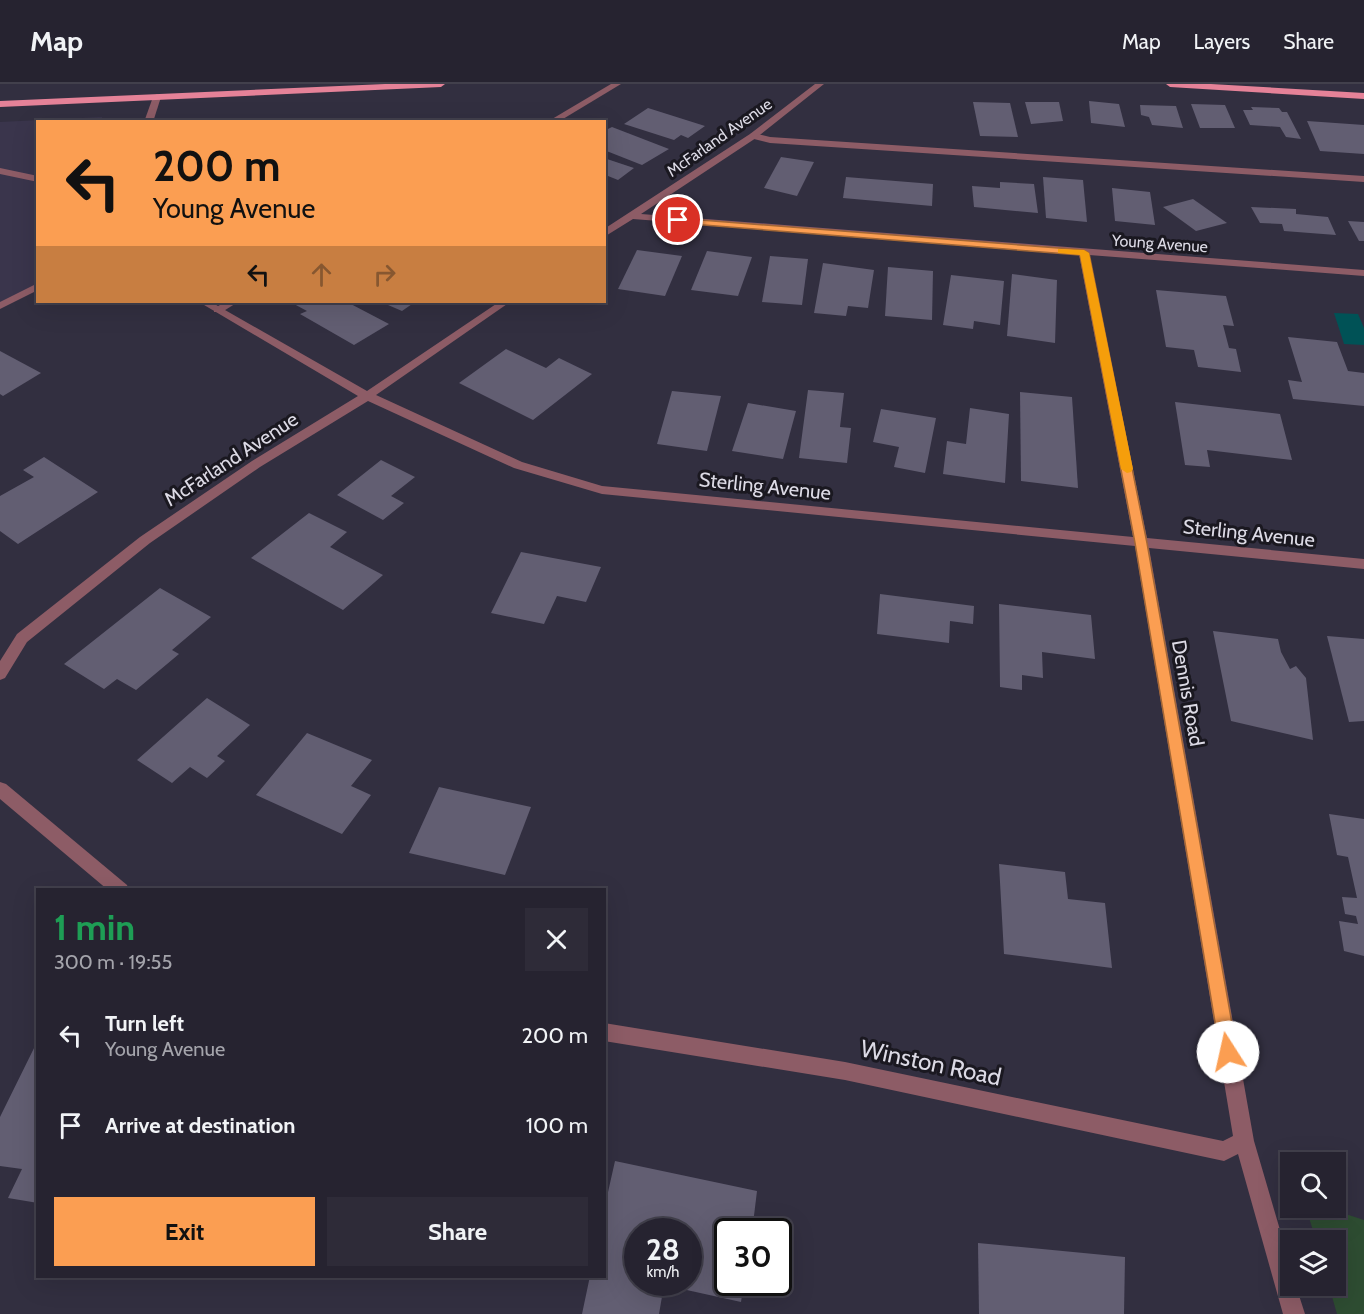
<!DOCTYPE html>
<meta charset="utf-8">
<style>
body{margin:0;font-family:Cabin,sans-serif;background:#2e2b38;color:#f1f3f6;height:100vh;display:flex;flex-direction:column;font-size:22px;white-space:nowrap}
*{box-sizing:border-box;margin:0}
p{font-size:20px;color:#a4a4ab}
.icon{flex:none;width:33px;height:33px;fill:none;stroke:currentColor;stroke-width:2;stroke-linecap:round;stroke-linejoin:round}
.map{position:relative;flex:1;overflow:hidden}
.details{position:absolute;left:36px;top:804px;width:570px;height:390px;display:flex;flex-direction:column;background:#262330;border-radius:0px;box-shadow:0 6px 24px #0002,0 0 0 2px #42404c}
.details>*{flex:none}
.banner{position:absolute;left:36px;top:36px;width:570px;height:183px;border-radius:0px;box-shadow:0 6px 24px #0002,0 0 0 2px #42404c;background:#fb9e52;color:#111;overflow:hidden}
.fabs{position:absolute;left:1280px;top:1068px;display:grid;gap:12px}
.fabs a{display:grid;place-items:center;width:66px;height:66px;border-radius:0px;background:#262330;box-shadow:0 6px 24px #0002,0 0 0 2px #42404c;font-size:30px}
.speed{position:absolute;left:624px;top:1134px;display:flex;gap:12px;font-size:30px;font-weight:700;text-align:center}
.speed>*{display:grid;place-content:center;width:78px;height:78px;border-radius:50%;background:#262330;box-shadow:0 6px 24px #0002,0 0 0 2px #42404c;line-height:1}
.speed small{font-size:15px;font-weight:400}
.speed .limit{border:3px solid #111;border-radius:9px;background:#fff;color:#111}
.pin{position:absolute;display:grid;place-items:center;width:51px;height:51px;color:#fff;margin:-26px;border:3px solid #fff;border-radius:50%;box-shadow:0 2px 6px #0007}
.me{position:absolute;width:66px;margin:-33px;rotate:350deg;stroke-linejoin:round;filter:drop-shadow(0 0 4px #0008)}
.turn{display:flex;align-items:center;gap:21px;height:126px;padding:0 18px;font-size:27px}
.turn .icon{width:78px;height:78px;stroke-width:2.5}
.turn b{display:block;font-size:42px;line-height:51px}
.lanes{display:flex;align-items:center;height:57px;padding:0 18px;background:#0003;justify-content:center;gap:30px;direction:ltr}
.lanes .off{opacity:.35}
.round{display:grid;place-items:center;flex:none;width:63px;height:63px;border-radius:0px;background:#2e2b38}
.overview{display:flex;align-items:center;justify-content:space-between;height:102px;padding:0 18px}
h1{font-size:36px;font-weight:700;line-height:45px;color:#1e9e55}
.action{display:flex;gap:12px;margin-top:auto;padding:12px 18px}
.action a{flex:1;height:69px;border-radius:0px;background:#fb9e52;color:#111;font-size:24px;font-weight:700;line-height:69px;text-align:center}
.action a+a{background:#2e2b38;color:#f1f3f6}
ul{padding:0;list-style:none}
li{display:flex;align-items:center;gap:18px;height:90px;padding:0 18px}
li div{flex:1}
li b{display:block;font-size:22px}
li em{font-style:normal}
header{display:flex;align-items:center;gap:36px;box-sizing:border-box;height:84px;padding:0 30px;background:#262330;border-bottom:2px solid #42404c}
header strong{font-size:28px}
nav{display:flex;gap:33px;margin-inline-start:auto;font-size:21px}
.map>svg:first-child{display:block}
.built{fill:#3a354c}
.green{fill:#2e4d32}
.water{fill:#005256}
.building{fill:#625e72;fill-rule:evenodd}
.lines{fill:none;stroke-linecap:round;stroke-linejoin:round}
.service{fill:#8d5c66;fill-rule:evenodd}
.minor{fill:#8d5c66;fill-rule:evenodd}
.primary{fill:#e58298;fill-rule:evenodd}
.route{fill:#fb9e52;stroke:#a36735;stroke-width:1.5}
.slow{fill:#f59e0b}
.labels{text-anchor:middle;stroke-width:6;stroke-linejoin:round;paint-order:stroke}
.far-street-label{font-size:16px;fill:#dcdae5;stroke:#1a1820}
.street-label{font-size:20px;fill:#dcdae5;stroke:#1a1820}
.near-street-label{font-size:24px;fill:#dcdae5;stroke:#1a1820}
</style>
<header>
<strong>Map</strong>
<nav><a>Map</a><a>Layers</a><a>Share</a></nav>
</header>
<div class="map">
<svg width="1364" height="1230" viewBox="0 0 1364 1230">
<rect width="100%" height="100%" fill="#322f40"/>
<path class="built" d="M 102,33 L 103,37 L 38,38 L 37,202 L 0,221 L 0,38 Z"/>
<path class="green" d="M 1306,1124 L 1327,1124 L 1364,1136 L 1364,1230 L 1337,1230 L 1329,1202 L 1335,1202 L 1335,1156 L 1316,1156 Z"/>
<path class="water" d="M 1334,229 L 1358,230 L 1364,244 L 1364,261 L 1344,260 Z"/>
<g class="building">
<path d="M 1089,17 L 1119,20 L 1125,43 L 1091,39 Z"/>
<path d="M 973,18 L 1010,19 L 1018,53 L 980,52 Z"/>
<path d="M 1025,18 L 1059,18 L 1063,37 L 1031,40 Z"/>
<path d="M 1191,20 L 1225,21 L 1235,44 L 1200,44 Z"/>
<path d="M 1140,21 L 1176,22 L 1183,44 L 1152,41 L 1149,33 L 1141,31 Z"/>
<path d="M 1251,23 L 1279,24 L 1282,28 L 1287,28 L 1301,55 L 1286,53 L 1280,43 L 1250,41 L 1243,26 L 1253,26 Z"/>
<path d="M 648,24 L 705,42 L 688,54 L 681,51 L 674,56 L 624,40 Z"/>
<path d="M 367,34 L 366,38 L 324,38 L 324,35 Z"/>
<path d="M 1307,37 L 1364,41 L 1364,70 L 1320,67 Z"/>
<path d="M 612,43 L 669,65 L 642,81 L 604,66 L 604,47 Z"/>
<path d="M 781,73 L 814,78 L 797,112 L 764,104 Z"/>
<path d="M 604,74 L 634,84 L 618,96 L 608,92 L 604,95 Z"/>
<path d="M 846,93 L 933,100 L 932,122 L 843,114 Z"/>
<path d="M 1043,93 L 1083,96 L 1087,138 L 1046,134 Z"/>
<path d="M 1000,98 L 1034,100 L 1038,129 L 974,123 L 972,102 L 1000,104 Z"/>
<path d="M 1112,104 L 1150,108 L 1155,141 L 1115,137 Z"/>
<path d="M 1193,115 L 1227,139 L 1196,147 L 1163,123 Z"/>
<path d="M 1251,123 L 1296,125 L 1296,130 L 1328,133 L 1336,151 L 1284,147 L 1282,140 L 1260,139 Z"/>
<path d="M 1348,137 L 1364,138 L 1364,157 L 1359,157 Z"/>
<path d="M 637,166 L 682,172 L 665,212 L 618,205 Z"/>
<path d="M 707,167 L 752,173 L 738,212 L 691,206 Z"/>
<path d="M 770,172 L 808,175 L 802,221 L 762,218 Z"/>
<path d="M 823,179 L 874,186 L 868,224 L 848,222 L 846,232 L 814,229 Z"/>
<path d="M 888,183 L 933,187 L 932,236 L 885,232 Z"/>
<path d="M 1012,190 L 1057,196 L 1055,259 L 1007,252 Z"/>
<path d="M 951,191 L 1004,197 L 1000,241 L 974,237 L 973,245 L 943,241 Z"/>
<path d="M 1156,206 L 1226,212 L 1234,242 L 1223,241 L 1229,264 L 1236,265 L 1241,288 L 1198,283 L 1194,266 L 1166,263 Z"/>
<path d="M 298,218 L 347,218 L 389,240 L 354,261 L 300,230 L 307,227 L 294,220 Z"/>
<path d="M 381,218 L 415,218 L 402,227 Z"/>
<path d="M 1288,253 L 1337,258 L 1348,287 L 1364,289 L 1364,322 L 1293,315 L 1288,296 L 1302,298 Z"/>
<path d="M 506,265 L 546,284 L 559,274 L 592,290 L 533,336 L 459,299 Z"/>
<path d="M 0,267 L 41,289 L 3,312 L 0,310 Z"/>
<path d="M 808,306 L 844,309 L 840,343 L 851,344 L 847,379 L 799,374 Z"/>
<path d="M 672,307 L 721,312 L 707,367 L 657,360 Z"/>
<path d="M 1020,308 L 1072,313 L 1078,404 L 1021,397 Z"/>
<path d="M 1175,318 L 1280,330 L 1292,376 L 1207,366 L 1210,383 L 1185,381 Z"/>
<path d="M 748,319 L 796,327 L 783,375 L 732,367 Z"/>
<path d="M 970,324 L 1009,330 L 1005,399 L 943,390 L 947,357 L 966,360 Z"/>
<path d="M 881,325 L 936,334 L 925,389 L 894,383 L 899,363 L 873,358 Z"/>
<path d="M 44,373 L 98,408 L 18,460 L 0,447 L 0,412 L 34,393 L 23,386 Z"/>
<path d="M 381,376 L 415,393 L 391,412 L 404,419 L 383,436 L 337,411 Z"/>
<path d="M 309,429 L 347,448 L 330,463 L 383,491 L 343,526 L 251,474 Z"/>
<path d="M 521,468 L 601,483 L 586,518 L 557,512 L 544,540 L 491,529 Z"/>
<path d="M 160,504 L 211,533 L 172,566 L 179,570 L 136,606 L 117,595 L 104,605 L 64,580 Z"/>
<path d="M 880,510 L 974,522 L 973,540 L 950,537 L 949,559 L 877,550 Z"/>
<path d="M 999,520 L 1091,531 L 1095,575 L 1042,568 L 1043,594 L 1022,591 L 1022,606 L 1000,603 Z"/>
<path d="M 1213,547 L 1278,555 L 1281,568 L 1290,585 L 1296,582 L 1306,594 L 1313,656 L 1231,637 Z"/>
<path d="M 1327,552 L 1364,555 L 1364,637 L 1349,638 Z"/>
<path d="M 207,614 L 250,641 L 217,672 L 225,677 L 207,694 L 190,683 L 172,699 L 137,676 Z"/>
<path d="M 307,649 L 372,676 L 351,702 L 371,711 L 342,750 L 256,711 Z"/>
<path d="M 439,703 L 531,723 L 505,791 L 409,769 Z"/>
<path d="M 1329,730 L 1364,735 L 1364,872 L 1344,867 L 1339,837 L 1358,840 L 1356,832 L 1345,830 L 1342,813 L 1357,814 L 1348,773 L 1337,771 Z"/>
<path d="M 999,780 L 1065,788 L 1068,815 L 1105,819 L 1112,884 L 1004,870 Z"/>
<path d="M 38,956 L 38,1119 L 8,1114 L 22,1085 L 0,1082 L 0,1033 Z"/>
<path d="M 615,1077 L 757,1107 L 752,1148 L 728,1148 L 728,1198 L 744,1198 L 741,1218 L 664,1201 L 659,1230 L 582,1230 L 590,1192 L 604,1192 L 604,1126 ZM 638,1148 L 688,1148 L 688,1198 L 638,1198 Z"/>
<path d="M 978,1159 L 1125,1173 L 1124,1230 L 979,1230 Z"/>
</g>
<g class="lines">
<g class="service">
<path d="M 611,0 L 621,0 L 558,38 L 547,38 Z"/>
<path d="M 753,49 L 770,53 L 1364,92 L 1364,98 L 770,59 L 750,54 L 750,50 Z"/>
<path d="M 226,218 L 238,218 L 222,228 L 214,228 L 214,224 Z"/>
</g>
<g class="minor">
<path d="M 815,0 L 824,0 L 756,54 L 641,130 L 1364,186 L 1364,192 L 1089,171 L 1147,454 L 1364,475 L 1364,485 L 1149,464 L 1254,1057 L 1290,1180 L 1290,1202 L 1296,1202 L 1305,1230 L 1283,1230 L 1238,1070 L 1224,1077 L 845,996 L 604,957 L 604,939 L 845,978 L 1223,1057 L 1233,1052 L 1135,462 L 602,410 L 514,384 L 368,317 L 260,383 L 150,459 L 27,558 L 5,594 L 0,596 L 0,577 L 17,550 L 140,453 L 252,377 L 358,312 L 199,218 L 211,218 L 367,307 L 499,218 L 510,218 L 376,311 L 522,378 L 602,402 L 1133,453 L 1079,170 L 633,135 L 604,153 L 604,145 L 750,50 Z"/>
<path d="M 157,10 L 161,13 L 153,38 L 144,38 L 153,13 Z"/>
<path d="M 0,84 L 38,92 L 38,98 L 0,90 Z"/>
<path d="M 38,199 L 38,206 L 0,225 L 0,218 Z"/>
<path d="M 0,698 L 6,700 L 127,801 L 129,806 L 108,806 L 0,715 Z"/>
</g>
<g class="primary">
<path d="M 385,0 L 445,0 L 441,3 L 0,23 L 0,17 Z"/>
<path d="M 1166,0 L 1211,0 L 1364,9 L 1364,15 L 1170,3 Z"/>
</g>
</g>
<path class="route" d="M 675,134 L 1084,166 L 1089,169 L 1147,459 L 1237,968 L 1234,974 L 1228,977 L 1222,974 L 1220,968 L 1135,459 L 1080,171 L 678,139 L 674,136 Z"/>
<path class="slow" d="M 1058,165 L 1084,166 L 1089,169 L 1133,385 L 1131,388 L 1127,389 L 1121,385 L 1080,171 L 1058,169 Z"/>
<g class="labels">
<g class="far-street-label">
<text transform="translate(719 53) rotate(-35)" y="6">McFarland Avenue</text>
<text transform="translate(1160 159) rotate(4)" y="6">Young Avenue</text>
</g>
<g class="street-label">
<text transform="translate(231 375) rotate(-33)" y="7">McFarland Avenue</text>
<text transform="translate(765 402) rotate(6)" y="7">Sterling Avenue</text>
<text transform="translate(1249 449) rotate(6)" y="7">Sterling Avenue</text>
<text transform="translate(1188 609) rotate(80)" y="7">Dennis Road</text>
</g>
<g class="near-street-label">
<text transform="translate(931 979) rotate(12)" y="8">Winston Road</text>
</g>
</g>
</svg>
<div class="fabs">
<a><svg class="icon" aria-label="search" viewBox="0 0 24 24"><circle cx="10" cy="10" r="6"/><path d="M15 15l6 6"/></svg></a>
<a><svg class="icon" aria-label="layers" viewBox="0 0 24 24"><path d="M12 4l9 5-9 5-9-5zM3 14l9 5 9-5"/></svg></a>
</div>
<div class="speed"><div>28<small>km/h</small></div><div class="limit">30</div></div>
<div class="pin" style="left:678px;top:136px;background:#d93025"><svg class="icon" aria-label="arrive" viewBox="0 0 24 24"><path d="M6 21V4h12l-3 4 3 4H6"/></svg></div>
<svg class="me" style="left:1228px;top:968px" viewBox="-20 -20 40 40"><circle r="19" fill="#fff"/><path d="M0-13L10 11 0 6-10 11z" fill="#fb9e52"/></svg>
<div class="banner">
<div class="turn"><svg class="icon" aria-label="left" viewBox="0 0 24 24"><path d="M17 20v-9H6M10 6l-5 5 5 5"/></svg><div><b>200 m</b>Young Avenue</div></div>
<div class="lanes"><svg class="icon" aria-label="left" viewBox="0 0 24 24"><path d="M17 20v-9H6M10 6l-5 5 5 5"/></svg><svg class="icon off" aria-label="ahead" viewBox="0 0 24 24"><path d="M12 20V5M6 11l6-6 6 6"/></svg><svg class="icon off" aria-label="right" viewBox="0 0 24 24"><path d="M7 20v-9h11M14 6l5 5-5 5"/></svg></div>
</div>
<section class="details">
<div class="overview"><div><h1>1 min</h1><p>300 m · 19:55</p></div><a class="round"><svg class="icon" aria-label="close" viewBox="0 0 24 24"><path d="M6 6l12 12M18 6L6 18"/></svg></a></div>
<ul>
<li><svg class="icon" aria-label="left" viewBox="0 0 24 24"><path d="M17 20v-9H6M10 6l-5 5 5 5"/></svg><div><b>Turn left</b><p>Young Avenue</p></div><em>200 m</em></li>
<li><svg class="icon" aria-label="arrive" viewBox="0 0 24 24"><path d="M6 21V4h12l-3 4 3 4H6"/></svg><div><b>Arrive at destination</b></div><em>100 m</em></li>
</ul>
<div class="action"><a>Exit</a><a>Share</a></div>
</section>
</div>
